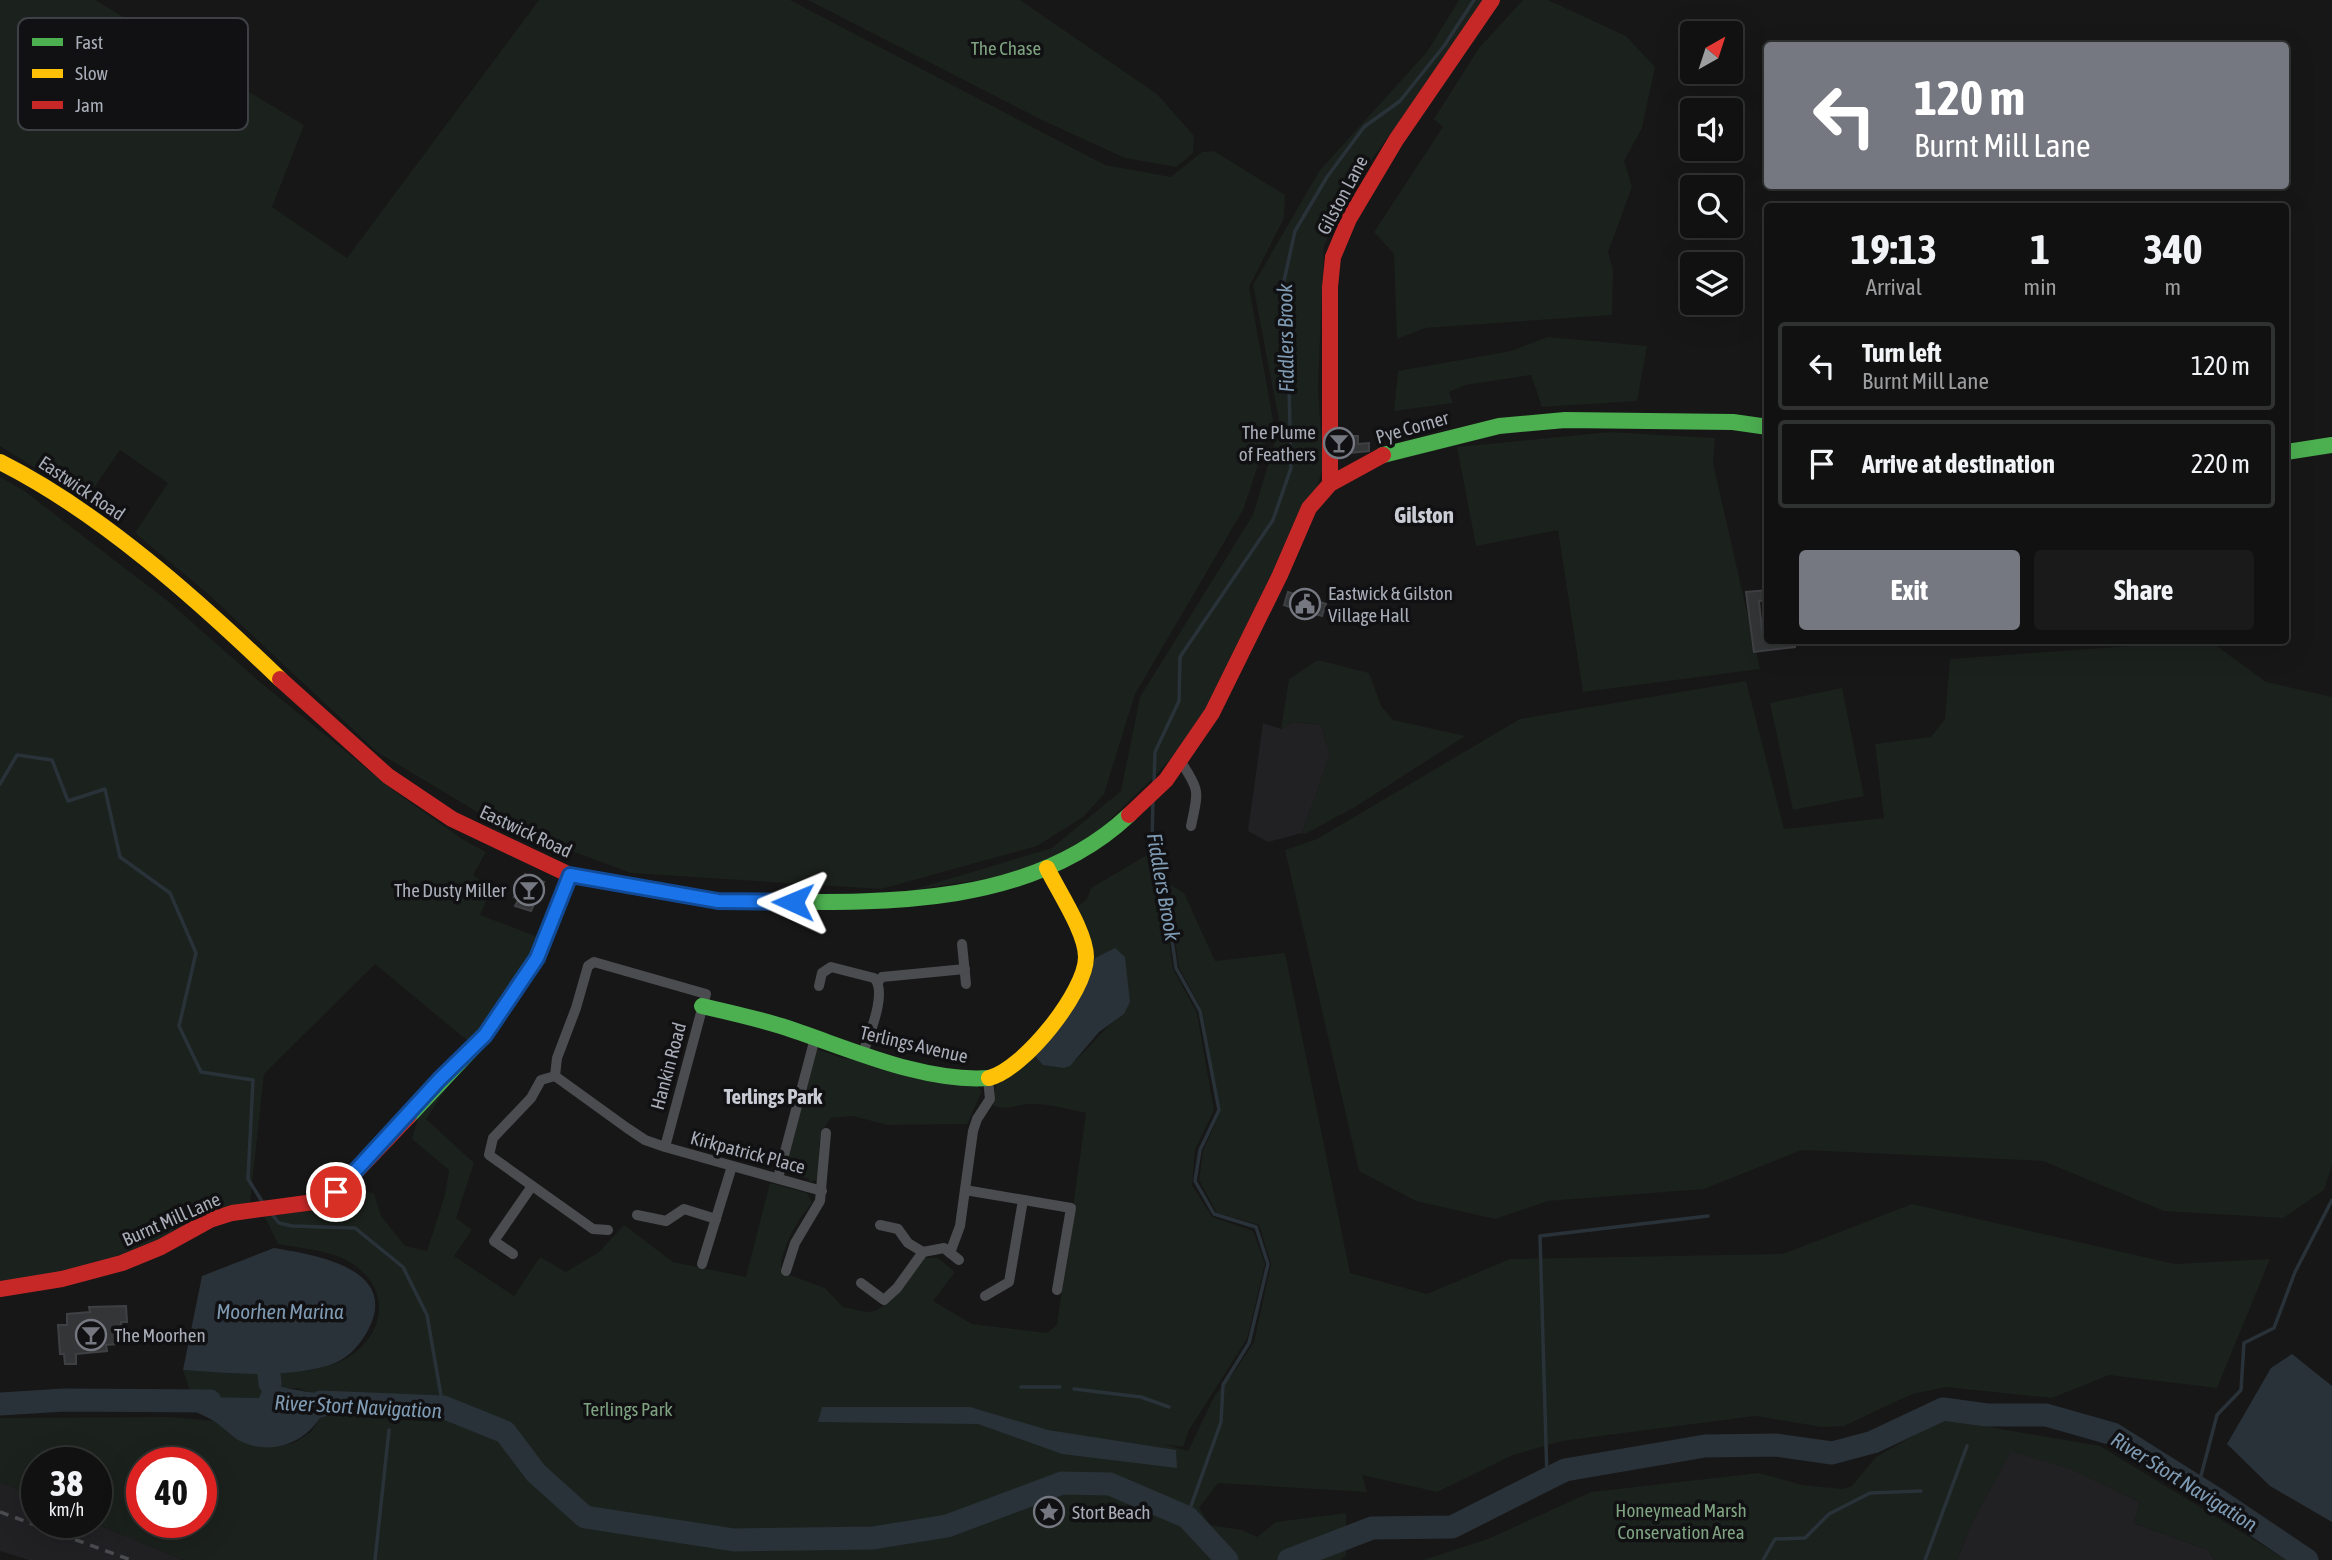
<!DOCTYPE html>
<style>
body{margin:0;font-family:"Asap Condensed",sans-serif;background:#1a1a1a;color:#f1f3f6;height:100vh;display:flex;flex-direction:column;font-size:26px;white-space:nowrap}
*{box-sizing:border-box;margin:0}
p{font-size:23px;color:#9c9d9f}
.icon{flex:none;width:38px;height:38px;fill:none;stroke:currentColor;stroke-width:2;stroke-linecap:round;stroke-linejoin:round}
.map{position:relative;flex:1;overflow:hidden}
.panel{position:absolute;left:1764px;top:203px;width:525px;height:441px;display:flex;flex-direction:column;background:#111;border-radius:7px;box-shadow:0 7px 28px #0002,0 0 0 2px #303131}
.panel>*{flex:none}
.banner{position:absolute;left:1764px;top:42px;width:525px;height:147px;border-radius:7px;box-shadow:0 7px 28px #0002,0 0 0 2px #303131;background:#757880;color:#fff;overflow:hidden}
.needle{width:46px;rotate:39deg}
.controls{position:absolute;left:1680px;top:21px;display:grid;gap:14px}
.controls a{display:grid;place-items:center;width:63px;height:63px;border-radius:7px;background:#111;box-shadow:0 7px 28px #0002,0 0 0 2px #303131;font-size:35px}
.speed{position:absolute;left:21px;top:1447px;display:flex;gap:14px;font-size:35px;font-weight:700;text-align:center}
.speed>*{display:grid;place-content:center;width:91px;height:91px;border-radius:50%;background:#111;box-shadow:0 7px 28px #0002,0 0 0 2px #303131;line-height:1}
.speed small{font-size:18px;font-weight:400}
.speed .limit{border:10px solid #d22;background:#fff;color:#111}
.pin{position:absolute;display:grid;place-items:center;width:60px;height:60px;color:#fff;margin:-30px;border:4px solid #fff;border-radius:50%;box-shadow:0 2px 7px #0007}
.me{position:absolute;width:77px;margin:-38px;rotate:271deg;stroke-linejoin:round;filter:drop-shadow(0 0 5px #0008)}
.turn{display:flex;align-items:center;gap:24px;height:147px;padding:0 35px;font-size:32px}
.turn .icon{width:91px;height:91px;stroke-width:2.5}
.turn b{display:block;font-size:49px;line-height:60px}
.eta{display:flex;justify-content:space-evenly;align-items:center;height:119px;text-align:center}
.eta b{font-size:42px;font-weight:700;line-height:49px}
.primary-button{display:flex;gap:14px;margin-top:auto;padding:14px 35px}
.primary-button a{flex:1;height:80px;border-radius:7px;background:#757880;color:#fff;font-size:28px;font-weight:700;line-height:80px;text-align:center}
.primary-button a+a{background:#1a1a1a;color:#f1f3f6}
ul{padding:0;list-style:none}
li{display:flex;align-items:center;gap:21px;height:88px;margin:0 14px 10px;padding:0 21px;border:4px solid #303131;border-radius:7px}
li div{flex:1}
li b{display:block;font-size:26px}
li em{font-style:normal}
.map>svg:first-child{display:block}
.built{fill:#212124}
.green{fill:#1b211c;fill-rule:evenodd}
.water{fill:#2a3239}
.lines{fill:none;stroke-linecap:round;stroke-linejoin:round}
.stream{stroke:#2a3239;stroke-width:3.5}
.river{stroke:#2a3239;stroke-width:23}
.building{fill:#343537;stroke:#3f4043;stroke-width:2}
.street{stroke:#4b4c50;stroke-width:10}
.fast{stroke:#4caf50;stroke-width:16}
.slow{stroke:#ffc107;stroke-width:16}
.jam{stroke:#c62828;stroke-width:16}
.rail{stroke:#4b4c4f;stroke-width:3.5;stroke-dasharray:9 7;stroke-linecap:butt}
.route-casing{stroke:#114b97;stroke-width:18}
.route{stroke:#1a73e8;stroke-width:12}
.labels{text-anchor:middle;stroke-width:7;stroke-linejoin:round;paint-order:stroke}
.park-label{font-size:19px;fill:#7fa381;stroke:#111113}
.street-label{font-size:19px;fill:#a8adb8;stroke:#111113}
.poi-label{font-size:19px;fill:#a8adb8;stroke:#111113;text-anchor:start}
.water-label{font-size:21px;font-style:italic;fill:#7f9bb3;stroke:#111113}
.neighbourhood-label{font-size:21px;font-weight:bold;fill:#c9ccd4;stroke:#111113}
.quarter-label{font-size:23px;font-weight:bold;fill:#c9ccd4;stroke:#111113}
.key{fill:#111113;stroke:#3e4045;stroke-width:2}
.key-label{font-size:19px;fill:#a8adb8}
</style>
<div class="map">
<svg width="2332" height="1560" viewBox="0 0 2332 1560">
<rect width="100%" height="100%" fill="#171717"/>
<g class="built">
<path d="M 1293,722 L 1321,725 L 1330,755 L 1302,833 L 1268,842 L 1248,831 L 1263,723 L 1281,729 Z"/>
<path d="M 2011,1451 L 2069,1468 L 2140,1502 L 2134,1523 L 2208,1550 L 2215,1560 L 1957,1560 L 1972,1522 Z"/>
<path d="M 0,1482 L 37,1497 L 37,1522 L 95,1523 L 183,1560 L 29,1560 L 0,1551 Z"/>
</g>
<g class="green">
<path d="M 0,0 L 95,0 L 304,125 L 272,207 L 347,258 L 539,0 L 790,0 L 1105,165 L 1171,177 L 1202,152 L 1214,151 L 1285,195 L 1284,218 L 1249,287 L 1273,420 L 1243,510 L 1135,694 L 1104,794 L 1083,817 L 1037,846 L 881,889 L 631,873 L 494,822 L 377,752 L 206,592 L 135,533 L 168,483 L 120,450 L 104,473 L 106,475 L 103,474 L 86,500 L 0,446 Z"/>
<path d="M 808,0 L 1020,0 L 1157,94 L 1194,136 L 1193,153 L 1176,167 L 1125,158 L 1042,120 Z"/>
<path d="M 1459,0 L 1487,0 L 1372,159 L 1324,245 L 1318,386 L 1323,468 L 1316,490 L 1212,713 L 1152,779 L 1095,834 L 1027,873 L 912,890 L 1052,848 L 1121,791 L 1140,697 L 1253,515 L 1280,425 L 1253,285 L 1320,170 L 1427,52 Z"/>
<path d="M 1523,0 L 1548,0 L 1626,36 L 1655,67 L 1642,128 L 1624,161 L 1632,187 L 1608,252 L 1613,270 L 1612,315 L 1425,328 L 1397,339 L 1394,254 L 1374,232 L 1443,127 L 1434,119 L 1479,48 Z"/>
<path d="M 1548,337 L 1647,346 L 1637,401 L 1542,407 L 1531,375 L 1465,385 L 1449,392 L 1453,403 L 1394,411 L 1398,371 L 1511,351 Z"/>
<path d="M 1610,432 L 1715,438 L 1713,463 L 1760,669 L 1583,692 L 1558,530 L 1476,546 L 1457,447 Z"/>
<path d="M 0,477 L 23,490 L 169,602 L 261,683 L 397,793 L 462,839 L 486,852 L 473,875 L 492,889 L 480,915 L 546,940 L 474,1046 L 375,964 L 264,1074 L 250,1203 L 139,1255 L 0,1286 Z"/>
<path d="M 2172,643 L 2214,644 L 2266,682 L 2332,697 L 2332,1165 L 2324,1190 L 2283,1218 L 2164,1211 L 2043,1161 L 1802,1150 L 1704,1189 L 1548,1201 L 1495,1219 L 1416,1201 L 1359,1171 L 1285,850 L 1317,839 L 1520,719 L 1746,681 L 1784,829 L 1884,818 L 1875,744 L 1931,737 L 1945,719 L 1950,659 Z"/>
<path d="M 1318,660 L 1369,673 L 1381,706 L 1393,720 L 1465,736 L 1355,807 L 1305,834 L 1302,833 L 1330,755 L 1321,725 L 1293,722 L 1281,729 L 1289,679 Z"/>
<path d="M 1842,688 L 1864,796 L 1793,810 L 1770,703 Z"/>
<path d="M 1152,852 L 1161,886 L 1173,969 L 1197,1013 L 1214,1110 L 1195,1150 L 1192,1185 L 1212,1217 L 1253,1231 L 1265,1264 L 1247,1339 L 1189,1430 L 1183,1447 L 1163,1444 L 1188,1451 L 1215,1395 L 1234,1372 L 1254,1342 L 1271,1264 L 1259,1225 L 1217,1213 L 1199,1180 L 1203,1151 L 1220,1112 L 1202,1011 L 1179,967 L 1166,882 L 1184,893 L 1215,961 L 1285,953 L 1350,1273 L 1427,1294 L 1510,1259 L 1783,1254 L 1912,1204 L 2175,1264 L 2270,1259 L 2217,1388 L 2109,1375 L 2052,1398 L 1946,1387 L 1912,1394 L 1844,1426 L 1822,1427 L 1755,1416 L 1562,1441 L 1513,1455 L 1437,1492 L 1362,1475 L 1367,1492 L 1218,1483 L 1199,1508 L 1210,1525 L 1242,1530 L 1257,1537 L 1276,1522 L 1346,1513 L 1346,1555 L 1341,1560 L 183,1560 L 95,1523 L 96,1463 L 37,1463 L 37,1497 L 0,1482 L 0,1418 L 170,1417 L 215,1421 L 240,1441 L 277,1446 L 294,1443 L 311,1432 L 320,1418 L 348,1410 L 299,1388 L 283,1388 L 270,1383 L 259,1398 L 192,1398 L 183,1370 C 231,1373 281,1379 328,1366 C 382,1350 401,1290 346,1260 C 326,1250 299,1248 278,1244 L 259,1205 L 305,1195 L 327,1184 L 355,1187 L 374,1194 L 381,1216 L 405,1246 L 427,1251 L 445,1195 L 449,1170 L 412,1139 L 420,1112 L 448,1086 L 426,1119 L 474,1163 L 456,1218 L 472,1230 L 454,1256 L 514,1296 L 540,1257 L 566,1272 L 599,1252 L 624,1225 L 673,1262 L 746,1277 L 770,1183 L 807,1193 L 812,1203 C 798,1219 780,1249 781,1272 L 825,1288 L 843,1307 L 867,1312 L 875,1311 L 890,1302 L 923,1258 L 938,1258 L 955,1272 L 933,1301 L 972,1324 L 1047,1333 L 1057,1325 L 1086,1113 C 1069,1109 1049,1104 1031,1104 C 1016,1104 1012,1111 993,1106 L 996,1083 L 1088,968 L 1076,908 L 1087,899 L 1091,888 ZM 1095,958 L 1124,1014 C 1099,1030 1086,1056 1064,1068 L 1051,1065 L 1068,1010 L 1091,970 ZM 142,1463 L 201,1463 L 201,1522 L 142,1522 Z"/>
<path d="M 816,1049 L 839,1057 L 976,1085 L 982,1091 L 967,1124 L 887,1125 L 853,1116 L 831,1118 C 812,1141 823,1155 817,1180 L 809,1182 L 809,1179 L 782,1171 Z"/>
<path d="M 1943,1419 L 2100,1446 L 2287,1560 L 2215,1560 L 2208,1550 L 2134,1523 L 2140,1502 L 2069,1468 L 2011,1452 L 1972,1522 L 1957,1560 L 1423,1560 L 1488,1539 L 1591,1492 L 1759,1473 L 1802,1485 L 1843,1489 L 1852,1486 L 1876,1457 Z"/>
</g>
<g class="water">
<path d="M 1115,948 L 1125,957 L 1130,1002 L 1124,1014 L 1099,1032 L 1070,1066 L 1064,1068 L 1043,1065 L 1035,1056 C 1056,1026 1085,994 1095,958 Z"/>
<path d="M 274,1248 C 317,1255 402,1269 367,1332 C 358,1348 345,1361 327,1366 C 280,1379 231,1373 183,1370 L 202,1276 Z"/>
<path d="M 2292,1354 L 2332,1386 L 2332,1522 L 2270,1486 L 2227,1444 L 2271,1368 Z"/>
<path d="M 270,1383 C 296,1393 325,1391 352,1403 L 348,1410 L 320,1418 C 302,1445 268,1456 238,1440 C 229,1434 221,1425 212,1420 C 200,1413 188,1410 179,1400 L 199,1397 L 259,1398 L 263,1388 Z"/>
<path d="M 822,1407 L 970,1407 L 1048,1430 L 1176,1450 L 1177,1468 L 1062,1454 L 978,1424 L 818,1422 Z"/>
</g>
<g class="lines">
<g class="stream">
<path d="M 0,784 L 17,755 L 52,760 L 68,801 L 105,789 L 120,857 L 170,893 L 196,953 L 179,1026 L 201,1072 L 253,1080 L 248,1179 L 263,1203"/>
<path d="M 1154,784 L 1155,752 L 1179,701 L 1180,657 L 1273,520 L 1291,468 L 1288,347 L 1282,290 L 1295,231 L 1327,177 L 1364,127 L 1400,101 L 1444,46 L 1474,0"/>
<path d="M 1153,799 L 1152,843 L 1164,884 L 1176,968 L 1200,1011 L 1219,1110 L 1200,1150 L 1195,1181 L 1214,1214 L 1256,1227 L 1268,1264 L 1249,1343 L 1223,1385 L 1221,1422 L 1187,1517"/>
<path d="M 270,1212 L 279,1223 L 292,1226 L 355,1228 L 403,1267 L 427,1315 L 443,1407"/>
<path d="M 1021,1387 L 1060,1387"/>
<path d="M 1074,1389 L 1141,1397 L 1169,1407"/>
<path d="M 1547,1479 L 1540,1236 L 1708,1216"/>
<path d="M 2198,1487 L 2217,1415 L 2241,1390 L 2244,1343 L 2274,1328 L 2295,1272 L 2332,1200"/>
<path d="M 375,1560 L 389,1430"/>
<path d="M 1763,1560 L 1775,1539 L 1805,1538 L 1829,1514 L 1870,1493 L 1921,1491"/>
<path d="M 1925,1560 L 1967,1446"/>
</g>
<g class="river">
<path d="M 269,1375 L 270,1383"/>
<path d="M 321,1402 L 443,1407 L 505,1432 L 536,1473 L 585,1517 L 734,1540 L 873,1538 L 947,1526 L 1062,1483 L 1110,1484 L 1187,1517 L 1227,1560"/>
<path d="M 0,1404 L 65,1400 L 210,1401"/>
<path d="M 1289,1560 L 1372,1528 L 1452,1527 L 1565,1470 L 1705,1446 L 1776,1445 L 1832,1453 L 1873,1442 L 1943,1409 L 1987,1415 L 2046,1415 L 2113,1434 L 2218,1500 L 2307,1560"/>
</g>
</g>
<g class="building">
<path d="M 1340,436 L 1358,436 L 1358,444 L 1369,443 L 1369,451 L 1340,454 Z"/>
<path d="M 1768,590 L 1768,600 L 1759,601 L 1763,640 L 1795,640 L 1795,647 L 1754,652 L 1746,592 Z"/>
<path d="M 1288,592 L 1326,604 L 1322,616 L 1306,611 L 1305,616 L 1295,613 L 1296,609 L 1284,605 Z"/>
<path d="M 525,874 L 544,882 L 531,911 L 515,906 L 519,899 L 514,897 Z"/>
<path d="M 126,1306 L 127,1322 L 121,1322 L 123,1340 L 117,1341 L 117,1344 L 106,1345 L 107,1351 L 76,1354 L 76,1364 L 65,1364 L 64,1354 L 60,1354 L 58,1325 L 67,1325 L 67,1314 L 90,1312 L 89,1307 Z"/>
</g>
<g class="lines">
<g class="street">
<path d="M 1181,762 C 1201,792 1198,792 1191,826"/>
<path d="M 962,944 L 966,984"/>
<path d="M 878,982 L 882,977 L 965,969"/>
<path d="M 819,986 L 822,973 L 831,967 L 874,978 C 888,992 869,1035 863,1053"/>
<path d="M 555,1076 L 541,1080 L 531,1098 L 493,1138 L 489,1155 L 593,1229 L 608,1230"/>
<path d="M 665,1147 L 706,994 L 594,962 L 588,966 L 576,1008 L 557,1058 L 555,1076 L 627,1128 L 645,1140 L 665,1147 L 822,1191"/>
<path d="M 778,1178 L 815,1038"/>
<path d="M 965,1190 L 1071,1208 L 1057,1290"/>
<path d="M 637,1215 L 666,1221 L 684,1209 L 716,1219"/>
<path d="M 923,1252 L 944,1248 L 959,1260"/>
<path d="M 950,1253 L 960,1226 L 973,1131 L 977,1119 L 990,1099 L 988,1079"/>
<path d="M 513,1254 L 494,1241 L 532,1186"/>
<path d="M 702,1264 L 732,1166"/>
<path d="M 786,1271 L 795,1243 L 820,1201 L 826,1133"/>
<path d="M 861,1283 L 884,1300 L 897,1288 L 923,1252 L 908,1243 L 898,1229 L 880,1225"/>
<path d="M 985,1296 L 1009,1282 L 1023,1200"/>
</g>
<g class="fast">
<path d="M 2286,452 L 2332,445"/>
<path d="M 1383,455 L 1499,426 L 1565,420 L 1733,422 L 1768,427"/>
<path d="M 746,901 C 875,903 1028,910 1129,815"/>
<path d="M 702,1006 C 728,1012 755,1018 781,1026 C 844,1046 921,1083 989,1078"/>
<path d="M 409,1116 L 485,1035 L 537,958 L 570,875"/>
</g>
<g class="slow">
<path d="M 0,462 C 100,512 199,601 280,679"/>
<path d="M 989,1078 C 1023,1070 1086,992 1086,957 C 1086,932 1058,891 1047,868"/>
</g>
<g class="jam">
<path d="M 1330,484 L 1330,287 L 1333,257 L 1349,219 L 1396,140 L 1492,0"/>
<path d="M 280,679 L 388,776 L 452,819 L 570,875 L 718,901 L 746,901"/>
<path d="M 1129,815 L 1166,780 L 1212,713 L 1280,575 L 1309,508 L 1330,484 L 1383,455"/>
<path d="M 0,1289 L 62,1279 L 122,1263 L 161,1247 L 210,1220 L 232,1213 L 329,1200 L 409,1116"/>
</g>
<path class="rail" d="M 0,1512 L 131,1560"/>
</g>
<g class="lines">
<g class="route-casing">
<path id="route" d="M 336,1192 L 439,1080 L 485,1035 L 537,958 L 570,875 L 718,901 L 793,902"/>
</g>
<use href="#route" class="route"/>
</g>
<defs>
<g id="bar-ring" transform="scale(1.575)"><circle r="9.5" fill="#111113" stroke="#757880" stroke-width="1.5"/><path d="M-6-5H6L.8 .8V4.5H3.5V6h-7V4.5H-.8V.8Z" fill="#757880"/></g>
<g id="civic-ring" transform="scale(1.575)"><circle r="9.5" fill="#111113" stroke="#757880" stroke-width="1.5"/><path d="M-.6-6.5H3V-4.5H.6V-3L4-1V1h2V6H-6V1h2V-1L-.6-3ZM-1.2 2.5V6h2.4V2.5Z" fill="#757880"/></g>
<g id="sight-ring" transform="scale(1.575)"><circle r="9.5" fill="#111113" stroke="#757880" stroke-width="1.5"/><path d="M0-6L1.8-2.2L6-1.7L2.9 1.2L3.7 5.4L0 3.3L-3.7 5.4L-2.9 1.2L-6-1.7L-1.8-2.2Z" fill="#757880"/></g>
</defs>
<g fill-rule="evenodd">
<use href="#bar-ring" x="1339" y="443"/>
<use href="#civic-ring" x="1305" y="604"/>
<use href="#bar-ring" x="529" y="890"/>
<use href="#bar-ring" x="91" y="1335"/>
<use href="#sight-ring" x="1049" y="1512"/>
</g>
<g class="labels">
<g class="park-label">
<text x="1006" y="55">The Chase</text>
<text x="628" y="1416">Terlings Park</text>
<text x="1681" y="1517">Honeymead Marsh<tspan x="1681" dy="22">Conservation Area</tspan></text>
</g>
<g class="street-label">
<text transform="translate(1342 195) rotate(-62)" y="7">Gilston Lane</text>
<text transform="translate(1412 427) rotate(-16)" y="7">Pye Corner</text>
<text transform="translate(82 488) rotate(34)" y="7">Eastwick Road</text>
<text transform="translate(526 831) rotate(25)" y="7">Eastwick Road</text>
<text transform="translate(914 1044) rotate(13)" y="7">Terlings Avenue</text>
<text transform="translate(668 1066) rotate(-75)" y="7">Hankin Road</text>
<text transform="translate(748 1152) rotate(15)" y="7">Kirkpatrick Place</text>
<text transform="translate(171 1219) rotate(-24)" y="7">Burnt Mill Lane</text>
</g>
<g class="poi-label">
<text x="1316" y="439" text-anchor="end">The Plume<tspan x="1316" dy="22">of Feathers</tspan></text>
<text x="1328" y="600">Eastwick &amp; Gilston<tspan x="1328" dy="22">Village Hall</tspan></text>
<text x="506" y="897" text-anchor="end">The Dusty Miller</text>
<text x="114" y="1342">The Moorhen</text>
<text x="1072" y="1519">Stort Beach</text>
</g>
<g class="water-label">
<text transform="translate(1286 338) rotate(-91)" y="7">Fiddlers Brook</text>
<text transform="translate(1163 887) rotate(80)" y="7">Fiddlers Brook</text>
<text x="280" y="1319">Moorhen Marina</text>
<text transform="translate(358 1407) rotate(3)" y="7">River Stort Navigation</text>
<text transform="translate(2184 1482) rotate(32)" y="7">River Stort Navigation</text>
</g>
<g class="neighbourhood-label">
<text x="773" y="1104">Terlings Park</text>
</g>
<g class="quarter-label">
<text x="1424" y="523">Gilston</text>
</g>
</g>
<rect x="18" y="18" width="230" height="112" rx="10" class="key"/>
<rect x="32" y="38" width="31" height="8" fill="#4caf50"/>
<rect x="32" y="69" width="31" height="9" fill="#ffc107"/>
<rect x="32" y="101" width="31" height="8" fill="#c62828"/>
<g class="key-label">
<text x="75" y="49">Fast</text>
<text x="75" y="80">Slow</text>
<text x="75" y="112">Jam</text>
</g>
</svg>
<div class="controls">
<a><svg class="needle" viewBox="-14 -14 28 28"><path d="M0-13l5 13h-10z" fill="#e53935"/><path d="M0 13l5-13h-10z" fill="#9c9d9f"/></svg></a>
<a><svg class="icon" aria-label="sound" viewBox="0 0 24 24"><path d="M4 9h4l5-4v14l-5-4H4zM17 9q2 3 0 6"/></svg></a>
<a><svg class="icon" aria-label="search" viewBox="0 0 24 24"><circle cx="10" cy="10" r="6"/><path d="M15 15l6 6"/></svg></a>
<a><svg class="icon" aria-label="layers" viewBox="0 0 24 24"><path d="M12 4l9 5-9 5-9-5zM3 14l9 5 9-5"/></svg></a>
</div>
<div class="speed"><div>38<small>km/h</small></div><div class="limit">40</div></div>
<div class="pin" style="left:336px;top:1192px;background:#d93025"><svg class="icon" aria-label="arrive" viewBox="0 0 24 24"><path d="M6 21V4h12l-3 4 3 4H6"/></svg></div>
<svg class="me" style="left:793px;top:902px" viewBox="-20 -20 40 40"><path d="M0-17L14 15 0 8-14 15z" fill="#1a73e8" stroke="#fff" stroke-width="4"/></svg>
<div class="banner">
<div class="turn"><svg class="icon" aria-label="left" viewBox="0 0 24 24"><path d="M17 20v-9H6M10 6l-5 5 5 5"/></svg><div><b>120 m</b>Burnt Mill Lane</div></div>
</div>
<section class="panel">
<div class="eta">
<div><b>19:13</b><p>Arrival</p></div>
<div><b>1</b><p>min</p></div>
<div><b>340</b><p>m</p></div>
</div>
<ul>
<li><svg class="icon" aria-label="left" viewBox="0 0 24 24"><path d="M17 20v-9H6M10 6l-5 5 5 5"/></svg><div><b>Turn left</b><p>Burnt Mill Lane</p></div><em>120 m</em></li>
<li><svg class="icon" aria-label="arrive" viewBox="0 0 24 24"><path d="M6 21V4h12l-3 4 3 4H6"/></svg><div><b>Arrive at destination</b></div><em>220 m</em></li>
</ul>
<div class="primary-button"><a>Exit</a><a>Share</a></div>
</section>
</div>
